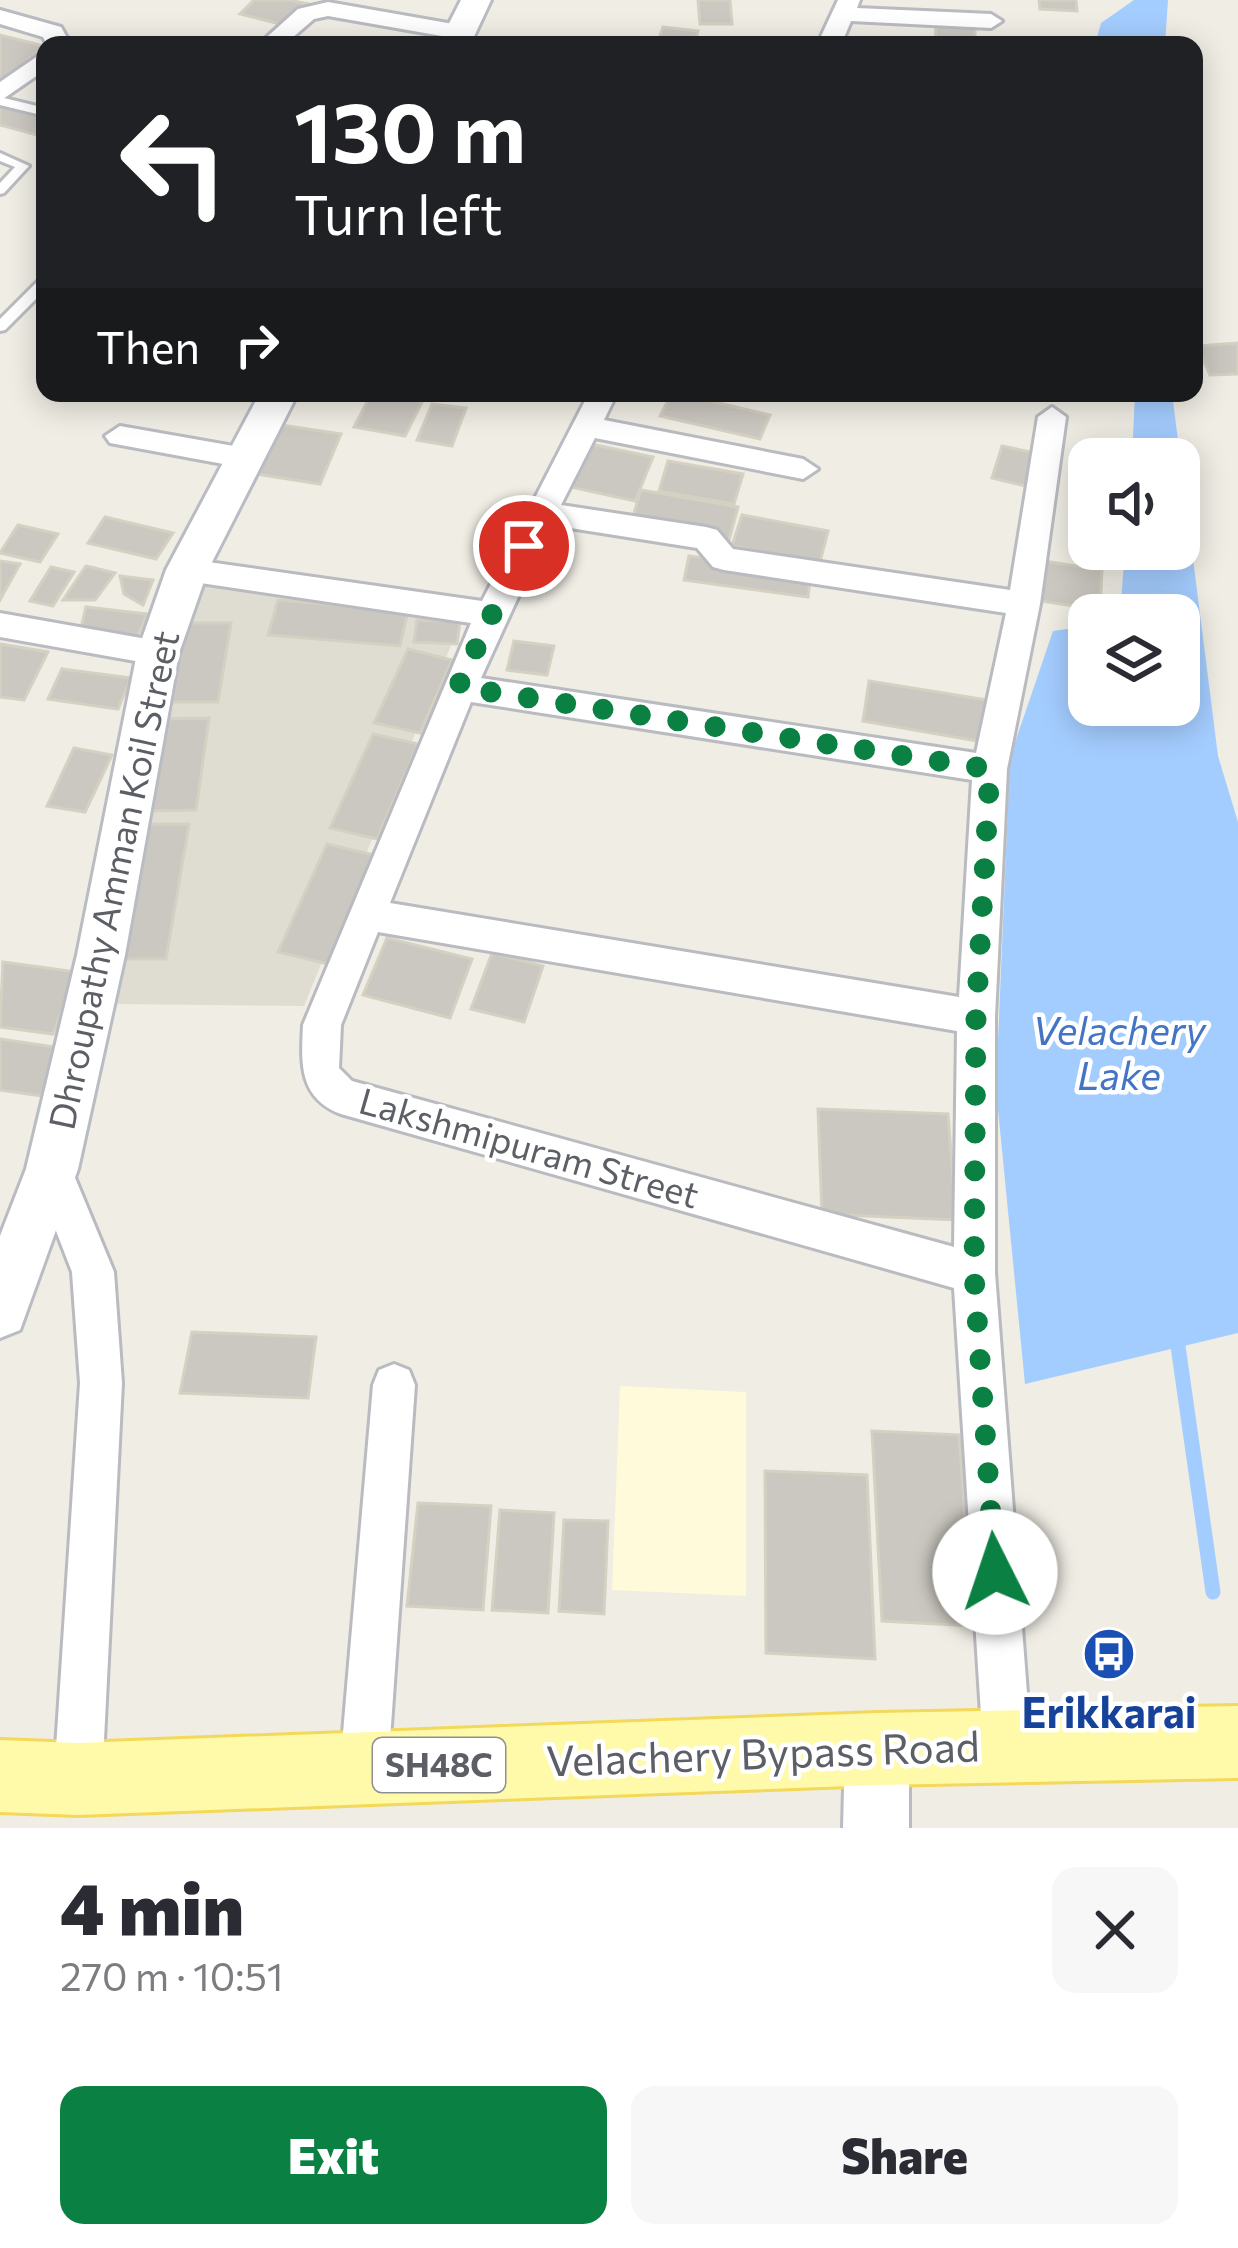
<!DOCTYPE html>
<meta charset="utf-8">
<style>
body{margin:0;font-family:Commissioner,sans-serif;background:#f7f7f7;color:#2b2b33;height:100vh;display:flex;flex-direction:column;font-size:45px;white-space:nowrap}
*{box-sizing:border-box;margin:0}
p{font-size:39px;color:#7c7c81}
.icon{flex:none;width:66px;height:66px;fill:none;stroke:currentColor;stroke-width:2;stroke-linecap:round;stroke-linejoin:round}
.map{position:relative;height:1828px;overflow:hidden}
.drawer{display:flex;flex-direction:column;background:#fff;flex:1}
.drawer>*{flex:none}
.banner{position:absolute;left:36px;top:36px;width:1167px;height:366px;border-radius:24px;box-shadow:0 6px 30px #0003;background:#202124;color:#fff;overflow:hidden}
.buttons{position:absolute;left:1068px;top:438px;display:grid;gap:24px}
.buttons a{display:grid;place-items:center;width:132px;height:132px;border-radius:24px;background:#fff;box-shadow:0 6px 30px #0003;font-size:60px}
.pin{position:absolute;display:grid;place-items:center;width:102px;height:102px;color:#fff;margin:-51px;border:6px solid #fff;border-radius:50%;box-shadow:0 3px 12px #0007}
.me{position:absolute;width:132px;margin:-66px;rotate:356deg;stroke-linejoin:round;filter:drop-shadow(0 0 9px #0008)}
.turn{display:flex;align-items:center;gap:42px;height:252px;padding:0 60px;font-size:54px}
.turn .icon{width:156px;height:156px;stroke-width:2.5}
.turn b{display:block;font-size:84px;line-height:102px}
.then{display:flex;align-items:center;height:114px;padding:0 60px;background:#0003;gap:24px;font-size:45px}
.round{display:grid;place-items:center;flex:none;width:126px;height:126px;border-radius:24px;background:#f7f7f7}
.headline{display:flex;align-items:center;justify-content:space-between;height:204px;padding:0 60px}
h1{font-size:72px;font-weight:800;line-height:90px}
.action{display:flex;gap:24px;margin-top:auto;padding:24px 60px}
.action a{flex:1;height:138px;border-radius:24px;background:#0b8043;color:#fff;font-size:48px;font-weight:800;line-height:138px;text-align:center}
.action a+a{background:#f7f7f7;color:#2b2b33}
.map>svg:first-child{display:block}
.commercial{fill:#fefada}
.education{fill:#dfddd2}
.water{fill:#a4cdff}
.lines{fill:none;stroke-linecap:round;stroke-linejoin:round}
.stream{stroke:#a4cdff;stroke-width:15}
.building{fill:#cac8c0;stroke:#d4d0c2;stroke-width:3}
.lane-casing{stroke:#b9bbc0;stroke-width:6}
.street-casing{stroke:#b9bbc0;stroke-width:6}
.secondary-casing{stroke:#b9bcc2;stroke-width:6}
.primary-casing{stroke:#f3d859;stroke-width:6}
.lane{fill:#fff;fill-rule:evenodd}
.street{fill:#fff;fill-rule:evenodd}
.secondary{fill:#fff;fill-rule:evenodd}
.primary{fill:#fffaa9;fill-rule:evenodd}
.route{stroke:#0b8043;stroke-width:21;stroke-dasharray:0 37.8}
.labels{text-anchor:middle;stroke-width:9;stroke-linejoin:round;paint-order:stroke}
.shield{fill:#fff;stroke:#8d8f93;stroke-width:3}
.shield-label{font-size:33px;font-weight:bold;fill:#5c5f65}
.street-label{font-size:36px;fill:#5c5f65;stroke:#fff}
.water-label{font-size:39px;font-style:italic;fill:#4475c5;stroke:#fff}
.near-transit-label{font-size:42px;font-weight:bold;fill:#164399;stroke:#fff}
.near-street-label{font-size:42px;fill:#5c5f65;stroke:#fff}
</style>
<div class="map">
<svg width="1238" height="1828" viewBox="0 0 1238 1828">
<rect width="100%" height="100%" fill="#efede4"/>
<path class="commercial" d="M 620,1386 L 746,1392 L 746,1596 L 612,1590 Z"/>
<path class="education" d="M 195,564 L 463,616 L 304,1006 L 116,1004 Z"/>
<g class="water">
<path d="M 1134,0 L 1168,0 L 1165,45 L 1095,45 L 1101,23 Z"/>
<path d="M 1135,393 L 1172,393 L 1218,756 L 1238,822 L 1238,1333 L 1025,1384 L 996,1089 L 1010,757 L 1053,631 L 1089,626 L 1089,705 L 1179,705 L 1179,615 L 1120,615 L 1125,549 L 1179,549 L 1179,459 L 1132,459 Z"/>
</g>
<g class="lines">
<path class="stream" d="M 1176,1332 L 1213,1592"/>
</g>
<g class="building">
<path d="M 254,0 L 289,0 L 308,4 L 288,26 L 240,14 Z"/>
<path d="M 698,0 L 730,0 L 732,24 L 700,24 Z"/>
<path d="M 1039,0 L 1076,0 L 1077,11 L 1040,9 Z"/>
<path d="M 936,24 L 975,27 L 975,45 L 935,45 Z"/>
<path d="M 663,27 L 698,31 L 694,45 L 657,45 Z"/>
<path d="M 0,35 L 44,46 L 0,84 Z"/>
<path d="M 0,103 L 45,115 L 45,137 L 0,125 Z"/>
<path d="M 1238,343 L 1238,374 L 1210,375 L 1197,346 Z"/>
<path d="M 372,393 L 422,402 L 405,436 L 354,427 Z"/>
<path d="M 672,393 L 675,393 L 770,415 L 760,439 L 660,416 Z"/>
<path d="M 432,404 L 466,408 L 452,446 L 417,440 Z"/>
<path d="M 281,425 L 341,434 L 320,484 L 257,474 Z"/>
<path d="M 586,443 L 653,457 L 635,501 L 566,486 Z"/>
<path d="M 1002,446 L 1040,454 L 1030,487 L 992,478 Z"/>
<path d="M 668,461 L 743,474 L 734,504 L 659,491 Z"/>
<path d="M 641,490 L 738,507 L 729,540 L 631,523 Z"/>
<path d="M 742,515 L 828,531 L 820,562 L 732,546 Z"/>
<path d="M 105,517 L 173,533 L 156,559 L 88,543 Z"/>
<path d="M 18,525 L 58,534 L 40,562 L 0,553 Z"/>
<path d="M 689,556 L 811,572 L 808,597 L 684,580 Z"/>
<path d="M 0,561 L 20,564 L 0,600 Z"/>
<path d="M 1044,561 L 1102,570 L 1100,610 L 1041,601 Z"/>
<path d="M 86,566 L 115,573 L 95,600 L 63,600 Z"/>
<path d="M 51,567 L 74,572 L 53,606 L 30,601 Z"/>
<path d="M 120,576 L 153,580 L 143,605 L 124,594 Z"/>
<path d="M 278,600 L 408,611 L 400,646 L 268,635 Z"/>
<path d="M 86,607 L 147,614 L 136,640 L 81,628 Z"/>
<path d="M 417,620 L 460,621 L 457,644 L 414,642 Z"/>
<path d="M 186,623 L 231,623 L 218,702 L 172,702 Z"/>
<path d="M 514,641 L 554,646 L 547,675 L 507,670 Z"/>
<path d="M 0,644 L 48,652 L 24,700 L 0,697 Z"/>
<path d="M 408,649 L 452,660 L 420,733 L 374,723 Z"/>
<path d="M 62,669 L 131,678 L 118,709 L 48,699 Z"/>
<path d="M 869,681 L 987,700 L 983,742 L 863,721 Z"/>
<path d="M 209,718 L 196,810 L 149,811 L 165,719 Z"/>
<path d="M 373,734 L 418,744 L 377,839 L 330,828 Z"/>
<path d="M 74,748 L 112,755 L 85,812 L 47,806 Z"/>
<path d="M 143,824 L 189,824 L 166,959 L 117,959 Z"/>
<path d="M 327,844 L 379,856 L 332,965 L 278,952 Z"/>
<path d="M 387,938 L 472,959 L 450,1018 L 363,995 Z"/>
<path d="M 492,953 L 543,966 L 524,1022 L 471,1009 Z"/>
<path d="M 3,962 L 76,972 L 53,1034 L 0,1027 Z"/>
<path d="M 0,1039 L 61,1048 L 43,1096 L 0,1090 Z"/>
<path d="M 818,1109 L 948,1114 L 956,1220 L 822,1214 Z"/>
<path d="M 192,1332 L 316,1337 L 308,1398 L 180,1393 Z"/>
<path d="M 872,1431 L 959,1435 L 973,1626 L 882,1621 Z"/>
<path d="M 765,1471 L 867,1475 L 875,1659 L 766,1653 Z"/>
<path d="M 418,1503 L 491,1506 L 483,1610 L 407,1606 Z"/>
<path d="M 500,1510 L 554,1513 L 548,1613 L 492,1610 Z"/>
<path d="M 564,1520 L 608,1521 L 604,1614 L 559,1611 Z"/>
</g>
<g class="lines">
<g class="lane-casing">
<g id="lane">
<path d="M 0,97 L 45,108 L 45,116 L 0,105 Z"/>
<path d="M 0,153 L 29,166 L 4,193 L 0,194 L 0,183 L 15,167 L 0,161 Z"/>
<path d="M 45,278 L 45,290 L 5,330 L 0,331 L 0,319 L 40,279 Z"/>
</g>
</g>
<g class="street-casing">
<g id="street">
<path d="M 838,0 L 860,0 L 857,8 L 991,14 L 1002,21 L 991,28 L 851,21 L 841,45 L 817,45 Z"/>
<path d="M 328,2 L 459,25 L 471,32 L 459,39 L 328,16 L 314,19 L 284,45 L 258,45 L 298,9 Z"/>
<path d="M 0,10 L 61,27 L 71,45 L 47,45 L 43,37 L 0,24 Z"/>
<path d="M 45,51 L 45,70 L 0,101 L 0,82 Z"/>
<path d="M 589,393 L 617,393 L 604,420 L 803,459 L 818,469 L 803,479 L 595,438 L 561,505 L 706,527 L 717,530 L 733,549 L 1010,590 L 1038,417 L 1052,407 L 1066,417 L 1040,604 L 1007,769 L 995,1017 L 995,1273 L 1031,1746 L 1024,1763 L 1007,1770 L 990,1763 L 983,1746 L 954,1288 L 341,1114 C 299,1098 301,1064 303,1025 L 471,623 L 187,581 L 172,570 L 187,559 L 482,601 ZM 551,525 L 697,548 L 713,567 L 724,570 L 1006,613 L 976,753 L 481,678 ZM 471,702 L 972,780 L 959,997 L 390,903 ZM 378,932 L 957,1031 L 954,1247 L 352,1081 L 339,1068 L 341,1025 Z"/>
<path d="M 120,426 L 245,448 L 260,458 L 245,468 L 110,443 L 105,436 Z"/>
<path d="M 0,613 L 158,641 L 174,653 L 158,665 L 0,637 Z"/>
<path d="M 52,1150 L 66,1156 L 114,1272 L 122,1383 L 102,1779 L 95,1796 L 78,1803 L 61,1796 L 54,1779 L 80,1383 L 72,1272 L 32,1169 L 38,1156 Z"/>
<path d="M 394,1364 L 409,1370 L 415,1385 L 388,1768 L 381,1785 L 364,1792 L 347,1785 L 340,1768 L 373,1385 L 379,1370 Z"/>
</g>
</g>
<g class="secondary-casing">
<g id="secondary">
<path d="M 461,0 L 491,0 L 470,45 L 438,45 Z"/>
<path d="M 260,393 L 298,393 L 208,570 L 179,653 L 125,955 L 78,1169 L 20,1330 L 0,1338 L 0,1236 L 26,1169 L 77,955 L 137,653 L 166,570 Z"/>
<path d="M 877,1717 L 900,1726 L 909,1749 L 909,1828 L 843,1828 L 845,1749 L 854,1726 Z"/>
</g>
</g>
<g class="primary-casing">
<path id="primary" d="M 1238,1706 L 1238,1778 L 877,1785 L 78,1815 L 0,1812 L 0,1740 L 78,1743 L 877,1713 Z"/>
</g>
<use href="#lane" class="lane"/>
<use href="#street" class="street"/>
<use href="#secondary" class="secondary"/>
<use href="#primary" class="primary"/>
</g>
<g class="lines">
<path class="route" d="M 524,546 L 458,687 L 990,769 L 976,1017 L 974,1274 L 995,1572"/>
</g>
<defs>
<g id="bus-disc" transform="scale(2.7)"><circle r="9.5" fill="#1a4fb4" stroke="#fff"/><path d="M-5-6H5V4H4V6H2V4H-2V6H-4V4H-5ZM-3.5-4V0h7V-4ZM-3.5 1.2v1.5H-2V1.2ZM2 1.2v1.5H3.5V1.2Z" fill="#fff"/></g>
</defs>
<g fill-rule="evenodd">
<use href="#bus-disc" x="1109" y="1654"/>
</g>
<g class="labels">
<rect class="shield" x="373" y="1738" width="132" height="54" rx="9"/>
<g class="shield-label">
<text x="439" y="1777">SH48C</text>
</g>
<g class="street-label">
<text transform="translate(114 880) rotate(-78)" y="13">Dhroupathy Amman Koil Street</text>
<text transform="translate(529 1148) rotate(16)" y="13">Lakshmipuram Street</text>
</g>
<g class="water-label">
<text x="1119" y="1045">Velachery<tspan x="1119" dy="45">Lake</tspan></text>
</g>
<g class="near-transit-label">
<text x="1109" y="1728">Erikkarai</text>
</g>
<g class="near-street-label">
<text transform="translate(763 1754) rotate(-2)" y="15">Velachery Bypass Road</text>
</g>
</g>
</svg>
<div class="buttons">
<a><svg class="icon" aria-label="sound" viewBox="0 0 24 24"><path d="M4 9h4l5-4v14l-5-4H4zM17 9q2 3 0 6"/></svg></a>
<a><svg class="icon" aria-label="layers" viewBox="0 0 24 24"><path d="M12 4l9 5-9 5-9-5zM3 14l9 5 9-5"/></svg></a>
</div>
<div class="pin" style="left:524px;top:546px;background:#d93025"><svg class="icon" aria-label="arrive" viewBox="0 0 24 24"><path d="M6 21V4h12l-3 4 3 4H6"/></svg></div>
<svg class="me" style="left:995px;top:1572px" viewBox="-20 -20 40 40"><circle r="19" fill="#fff"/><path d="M0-13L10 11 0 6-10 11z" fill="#0b8043"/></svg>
<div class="banner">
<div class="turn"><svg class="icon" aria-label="left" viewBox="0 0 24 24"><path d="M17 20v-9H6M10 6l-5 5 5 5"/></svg><div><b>130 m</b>Turn left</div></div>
<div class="then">Then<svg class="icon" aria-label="right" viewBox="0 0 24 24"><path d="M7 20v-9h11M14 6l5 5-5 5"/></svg></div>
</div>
</div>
<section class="drawer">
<div class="headline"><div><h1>4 min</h1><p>270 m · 10:51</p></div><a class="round"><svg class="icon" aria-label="close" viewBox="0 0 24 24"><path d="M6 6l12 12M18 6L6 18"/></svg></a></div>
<div class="action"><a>Exit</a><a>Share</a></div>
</section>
